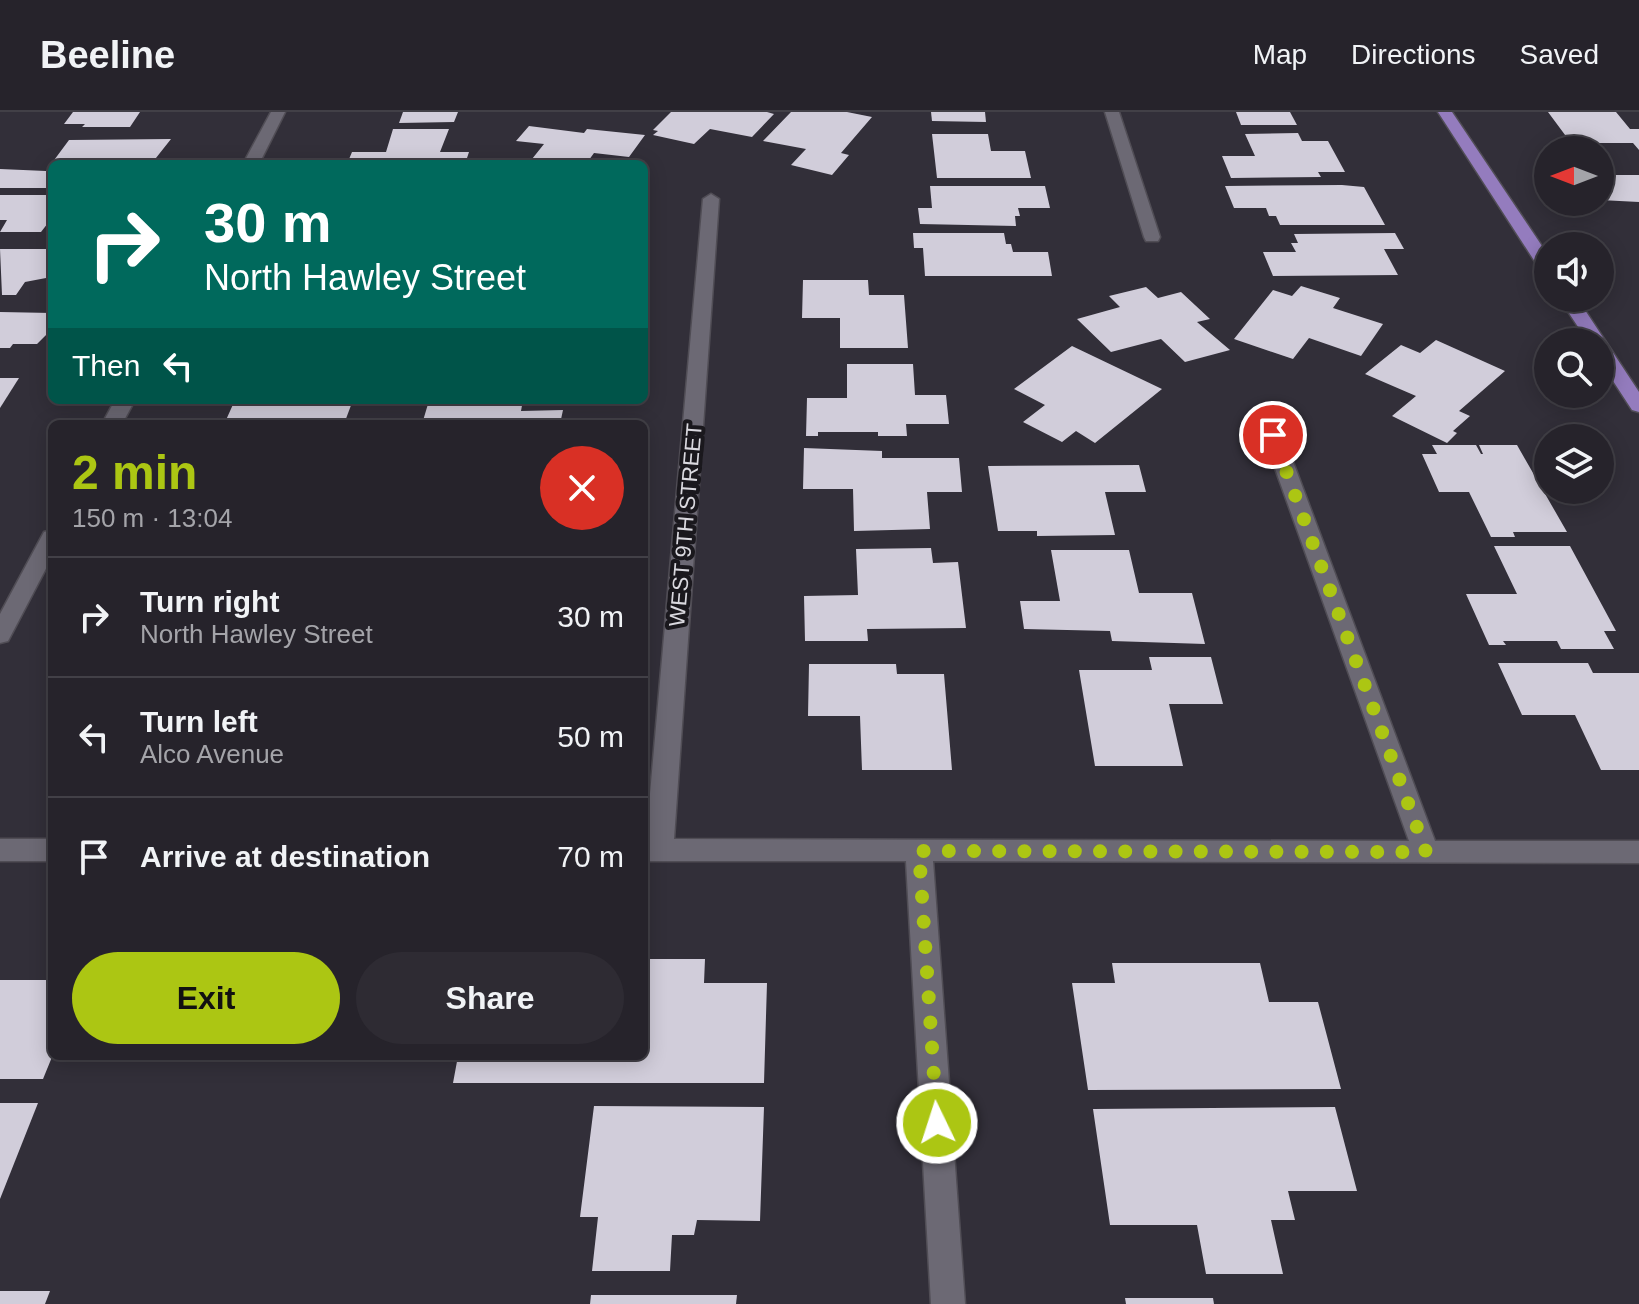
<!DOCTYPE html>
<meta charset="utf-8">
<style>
body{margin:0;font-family:Arial,sans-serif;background:#2e2b33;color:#f1f3f6;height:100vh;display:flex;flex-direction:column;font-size:30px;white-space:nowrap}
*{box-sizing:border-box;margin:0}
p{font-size:26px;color:#a4a4a9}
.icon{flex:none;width:44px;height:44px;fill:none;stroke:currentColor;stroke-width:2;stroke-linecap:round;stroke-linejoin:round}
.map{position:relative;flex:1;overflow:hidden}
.details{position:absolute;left:48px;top:308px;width:600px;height:640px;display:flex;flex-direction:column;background:#26232b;border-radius:12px;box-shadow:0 4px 20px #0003,0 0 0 2px #424047}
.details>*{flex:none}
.top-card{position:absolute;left:48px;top:48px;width:600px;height:244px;border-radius:12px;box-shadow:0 4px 20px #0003,0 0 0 2px #424047;background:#00695c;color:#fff;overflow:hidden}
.needle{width:52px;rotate:270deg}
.controls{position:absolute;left:1534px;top:24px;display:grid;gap:16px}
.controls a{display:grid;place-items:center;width:80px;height:80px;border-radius:50%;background:#26232b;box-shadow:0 4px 20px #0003,0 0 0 2px #424047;font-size:40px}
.pin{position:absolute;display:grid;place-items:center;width:68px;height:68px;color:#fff;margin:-34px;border:4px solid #fff;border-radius:50%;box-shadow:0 2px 8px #0007}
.me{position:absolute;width:88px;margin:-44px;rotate:356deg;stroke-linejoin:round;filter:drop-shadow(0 0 6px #0008)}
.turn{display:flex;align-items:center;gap:28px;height:168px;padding:0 24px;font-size:36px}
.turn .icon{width:104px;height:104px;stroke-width:2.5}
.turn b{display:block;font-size:56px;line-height:68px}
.then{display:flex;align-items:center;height:76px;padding:0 24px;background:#0003;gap:16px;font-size:30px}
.round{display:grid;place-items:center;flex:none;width:84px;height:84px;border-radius:42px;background:#2e2b33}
.headline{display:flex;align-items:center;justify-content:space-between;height:136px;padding:0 24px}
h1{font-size:48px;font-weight:600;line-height:60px;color:#acc613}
.button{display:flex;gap:16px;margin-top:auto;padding:16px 24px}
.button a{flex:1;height:92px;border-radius:48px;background:#acc613;color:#111;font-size:32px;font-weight:600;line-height:92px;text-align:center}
.button a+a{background:#2e2b33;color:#f1f3f6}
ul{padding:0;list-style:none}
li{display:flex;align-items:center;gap:24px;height:120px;padding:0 24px;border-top:2px solid #424047}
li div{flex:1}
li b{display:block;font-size:30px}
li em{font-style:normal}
header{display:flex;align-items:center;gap:48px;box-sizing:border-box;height:112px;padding:0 40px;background:#26232b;border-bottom:2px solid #424047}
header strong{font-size:38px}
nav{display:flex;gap:44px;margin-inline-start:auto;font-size:28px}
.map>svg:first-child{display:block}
.building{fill:#d1cdda}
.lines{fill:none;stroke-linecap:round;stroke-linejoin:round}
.minor-casing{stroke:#504d55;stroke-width:3}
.major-casing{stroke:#504d55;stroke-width:3}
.minor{fill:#6c6974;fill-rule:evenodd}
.major{fill:#947cbe;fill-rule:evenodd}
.route{stroke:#acc613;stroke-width:14;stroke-dasharray:0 25.2}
.labels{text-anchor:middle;stroke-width:8;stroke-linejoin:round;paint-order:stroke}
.street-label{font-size:22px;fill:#dad9df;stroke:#1a181d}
</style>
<header>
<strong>Beeline</strong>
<nav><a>Map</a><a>Directions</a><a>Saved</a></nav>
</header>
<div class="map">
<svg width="1639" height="1192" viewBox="0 0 1639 1192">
<rect width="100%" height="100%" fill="#322f39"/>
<g class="building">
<path d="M 73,0 L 140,0 L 130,15 L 82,15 L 85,12 L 64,12 Z"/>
<path d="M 403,0 L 458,0 L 454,10 L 399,11 Z"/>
<path d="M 671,0 L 767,0 L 774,2 L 752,25 L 710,17 L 694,32 L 653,23 L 658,19 L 653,18 Z"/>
<path d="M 791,0 L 847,0 L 872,5 L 841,41 L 849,43 L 832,63 L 791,53 L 806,37 L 763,29 Z"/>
<path d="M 931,0 L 985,0 L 986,10 L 932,9 Z"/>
<path d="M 1236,0 L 1290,0 L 1297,13 L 1241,13 Z"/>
<path d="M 1548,0 L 1616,0 L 1630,17 L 1639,17 L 1639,38 L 1633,31 L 1571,31 Z"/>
<path d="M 529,14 L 584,21 L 587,17 L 645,23 L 629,45 L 594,41 L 586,52 L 528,52 L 544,32 L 516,29 Z"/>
<path d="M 393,17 L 449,17 L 440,40 L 469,40 L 465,52 L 347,52 L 352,40 L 386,40 Z"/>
<path d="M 1298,21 L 1302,29 L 1328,29 L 1345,60 L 1318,60 L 1321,65 L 1231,66 L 1222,44 L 1255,44 L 1245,22 Z"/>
<path d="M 932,22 L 988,22 L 991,39 L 1025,39 L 1031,66 L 937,66 Z"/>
<path d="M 171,27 L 152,51 L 52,52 L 52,76 L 0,76 L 0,57 L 46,59 L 69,28 Z"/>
<path d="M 1600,63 L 1639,63 L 1639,90 L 1600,88 Z"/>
<path d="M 1342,73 L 1364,75 L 1385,113 L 1280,113 L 1276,104 L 1269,104 L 1266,96 L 1234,96 L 1225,74 Z"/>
<path d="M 930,74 L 1045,74 L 1050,96 L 1018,96 L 1020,104 L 1015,104 L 1016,114 L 920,112 L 918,96 L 932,96 Z"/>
<path d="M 0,83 L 52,83 L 52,111 L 48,111 L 41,120 L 0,120 L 7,108 L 0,108 Z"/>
<path d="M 913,121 L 1004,121 L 1006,132 L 1011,132 L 1013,140 L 1048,140 L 1052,164 L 925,164 L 923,136 L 914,136 Z"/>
<path d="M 1395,121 L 1404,137 L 1384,137 L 1398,163 L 1273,164 L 1263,140 L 1296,140 L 1291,131 L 1298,131 L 1294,122 Z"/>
<path d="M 0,137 L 52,137 L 52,161 L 46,166 L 25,170 L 16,183 L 2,183 Z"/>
<path d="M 803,168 L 868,168 L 869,183 L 904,183 L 908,236 L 840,236 L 840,206 L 802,206 Z"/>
<path d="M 1301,174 L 1340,186 L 1333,196 L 1383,212 L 1361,244 L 1309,226 L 1293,247 L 1234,227 L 1273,178 L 1292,184 Z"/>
<path d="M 1146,175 L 1158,186 L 1181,180 L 1210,207 L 1197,210 L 1230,238 L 1185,250 L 1161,227 L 1111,240 L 1077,207 L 1120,195 L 1109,184 Z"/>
<path d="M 0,200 L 52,201 L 52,217 L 37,232 L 13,232 L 10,236 L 0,236 Z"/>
<path d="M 1436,228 L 1505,259 L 1459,299 L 1470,304 L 1453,319 L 1457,321 L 1447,331 L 1392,304 L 1416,284 L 1365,262 L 1401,233 L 1420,241 Z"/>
<path d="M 1072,234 L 1162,277 L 1095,331 L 1076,319 L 1062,330 L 1023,310 L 1045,293 L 1014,277 Z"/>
<path d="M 847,252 L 913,252 L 915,283 L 946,283 L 949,312 L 906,312 L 907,324 L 878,324 L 878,320 L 818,320 L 818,324 L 806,324 L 807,286 L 847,286 Z"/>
<path d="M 0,266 L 19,266 L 0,296 Z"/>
<path d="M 235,288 L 353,288 L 344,312 L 233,312 L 235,308 L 226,308 Z"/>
<path d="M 452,288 L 523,288 L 521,299 L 563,298 L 560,312 L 422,312 L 428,292 L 451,292 Z"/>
<path d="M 1432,333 L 1476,333 L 1481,342 L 1483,342 L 1479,333 L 1517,333 L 1567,420 L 1513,420 L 1515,425 L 1491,425 L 1469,380 L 1439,380 L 1422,342 L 1437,342 Z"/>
<path d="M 804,336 L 882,339 L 882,346 L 959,346 L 962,380 L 927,380 L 930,417 L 854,419 L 853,377 L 803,377 Z"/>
<path d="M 1139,353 L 1146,380 L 1105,380 L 1115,423 L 1037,424 L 1037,419 L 998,419 L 988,354 Z"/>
<path d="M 1494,434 L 1570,434 L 1616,519 L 1604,519 L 1614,537 L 1561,537 L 1557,529 L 1503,529 L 1506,533 L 1489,533 L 1466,482 L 1517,482 Z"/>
<path d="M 931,436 L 933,451 L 958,450 L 966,516 L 867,517 L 868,529 L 805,529 L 804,484 L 858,483 L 856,437 Z"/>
<path d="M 1051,438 L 1129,438 L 1139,481 L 1192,481 L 1205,532 L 1112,529 L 1110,519 L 1024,517 L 1020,489 L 1060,489 Z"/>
<path d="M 1149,545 L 1211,545 L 1223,592 L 1169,592 L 1183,654 L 1095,654 L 1079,558 L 1152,558 Z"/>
<path d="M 1498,551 L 1588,551 L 1593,561 L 1639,561 L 1639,658 L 1601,658 L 1575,603 L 1522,603 Z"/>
<path d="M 809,552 L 896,552 L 897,562 L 944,562 L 952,658 L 862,658 L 860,604 L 808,604 Z"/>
<path d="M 644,847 L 705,847 L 704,871 L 767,871 L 764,971 L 453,971 L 458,944 L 644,944 Z"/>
<path d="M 1112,851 L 1260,851 L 1269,890 L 1318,890 L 1341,977 L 1088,978 L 1072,871 L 1115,871 Z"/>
<path d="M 0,868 L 52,868 L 52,945 L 43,967 L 0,967 Z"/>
<path d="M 0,991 L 38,991 L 0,1087 Z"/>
<path d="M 594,994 L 764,995 L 760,1109 L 697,1108 L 694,1123 L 672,1123 L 670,1159 L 592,1159 L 598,1105 L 580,1105 Z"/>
<path d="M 1335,995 L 1357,1079 L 1288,1079 L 1295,1108 L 1271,1108 L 1283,1162 L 1206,1162 L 1197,1113 L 1110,1113 L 1093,997 Z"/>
<path d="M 0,1179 L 50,1179 L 45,1192 L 0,1192 Z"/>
<path d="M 591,1183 L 737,1183 L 736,1192 L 590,1192 Z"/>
<path d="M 1125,1186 L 1213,1186 L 1214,1192 L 1126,1192 Z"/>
</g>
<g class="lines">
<g class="minor-casing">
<g id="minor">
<path d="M 271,0 L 285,0 L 259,52 L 243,52 Z"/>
<path d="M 1105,0 L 1119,0 L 1160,125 L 1158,129 L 1146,129 L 1144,125 Z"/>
<path d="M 711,82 L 719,87 L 674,727 L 1409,729 L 1263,323 L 1273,317 L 1283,323 L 1435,729 L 1639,729 L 1639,751 L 933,749 L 965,1192 L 931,1192 L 906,749 L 644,749 L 703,87 Z"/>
<path d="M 115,288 L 135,288 L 122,312 L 102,312 Z"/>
<path d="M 52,418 L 52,445 L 8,529 L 0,531 L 0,502 L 44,420 Z"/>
<rect x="0" y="727" width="52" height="22"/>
</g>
</g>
<g class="major-casing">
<g id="major">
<path d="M 1438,0 L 1452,0 L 1548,143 L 1548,161 L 1539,156 Z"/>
<path d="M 1559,186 L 1577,186 L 1639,280 L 1639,300 L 1632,298 L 1600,249 L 1600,230 L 1588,230 Z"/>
</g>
</g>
<use href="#minor" class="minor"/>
<use href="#major" class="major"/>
</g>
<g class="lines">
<path class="route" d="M 937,1011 L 919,739 L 1426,740 L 1273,323"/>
</g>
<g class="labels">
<g class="street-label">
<text transform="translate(685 413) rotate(-85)" y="8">WEST 9TH STREET</text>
</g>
</g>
</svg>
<div class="controls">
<a><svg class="needle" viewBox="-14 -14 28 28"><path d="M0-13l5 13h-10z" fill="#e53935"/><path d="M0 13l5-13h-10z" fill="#a4a4a9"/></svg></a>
<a><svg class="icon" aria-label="sound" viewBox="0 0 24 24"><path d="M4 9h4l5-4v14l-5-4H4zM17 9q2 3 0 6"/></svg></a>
<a><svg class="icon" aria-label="search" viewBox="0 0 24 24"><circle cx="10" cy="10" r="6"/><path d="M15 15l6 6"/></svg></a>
<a><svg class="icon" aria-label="layers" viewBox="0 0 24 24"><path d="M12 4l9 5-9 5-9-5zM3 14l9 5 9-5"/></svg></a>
</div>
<div class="pin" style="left:1273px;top:323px;background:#d93025"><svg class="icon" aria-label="arrive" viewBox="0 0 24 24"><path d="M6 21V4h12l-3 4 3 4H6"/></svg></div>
<svg class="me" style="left:937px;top:1011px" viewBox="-20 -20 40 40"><circle r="17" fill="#acc613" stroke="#fff" stroke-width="3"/><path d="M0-11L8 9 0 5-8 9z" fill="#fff"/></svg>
<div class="top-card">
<div class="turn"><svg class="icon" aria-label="right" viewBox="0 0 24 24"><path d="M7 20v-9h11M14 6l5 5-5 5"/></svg><div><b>30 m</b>North Hawley Street</div></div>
<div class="then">Then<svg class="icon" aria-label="left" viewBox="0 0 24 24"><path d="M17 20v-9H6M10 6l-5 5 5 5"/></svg></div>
</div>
<section class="details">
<div class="headline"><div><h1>2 min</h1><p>150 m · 13:04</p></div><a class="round" style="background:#d93025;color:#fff"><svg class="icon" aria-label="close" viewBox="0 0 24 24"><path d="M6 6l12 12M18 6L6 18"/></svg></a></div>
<ul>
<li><svg class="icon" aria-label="right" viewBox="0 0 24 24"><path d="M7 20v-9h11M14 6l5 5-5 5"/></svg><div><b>Turn right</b><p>North Hawley Street</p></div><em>30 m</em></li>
<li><svg class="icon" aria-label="left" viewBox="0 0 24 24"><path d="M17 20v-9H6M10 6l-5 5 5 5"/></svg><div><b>Turn left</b><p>Alco Avenue</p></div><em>50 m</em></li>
<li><svg class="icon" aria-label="arrive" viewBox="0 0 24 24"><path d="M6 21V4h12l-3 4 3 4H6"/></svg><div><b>Arrive at destination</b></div><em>70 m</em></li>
</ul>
<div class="button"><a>Exit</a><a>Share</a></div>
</section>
</div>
